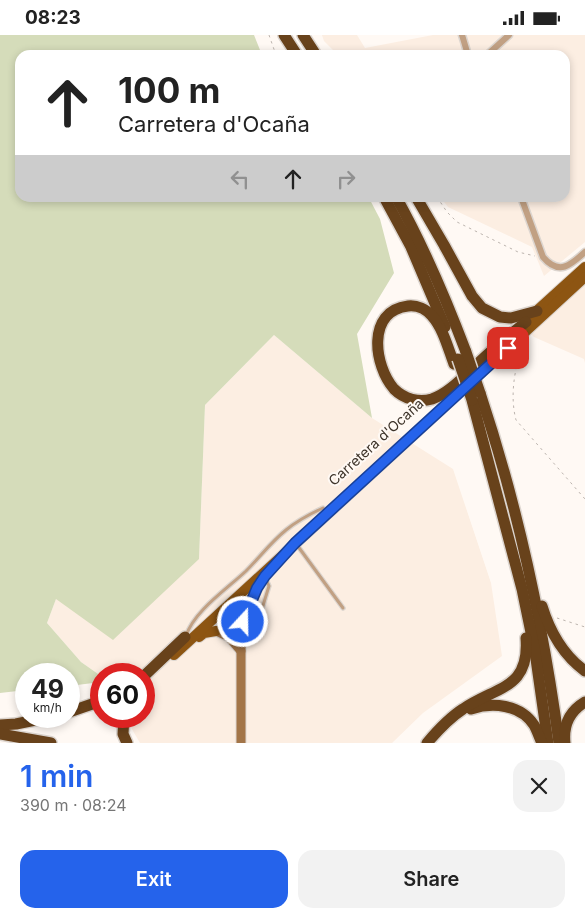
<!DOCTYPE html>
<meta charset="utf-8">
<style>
body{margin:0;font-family:Inter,sans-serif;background:#f2f2f2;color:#222;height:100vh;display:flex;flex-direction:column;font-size:19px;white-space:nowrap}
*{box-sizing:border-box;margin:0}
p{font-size:16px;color:#767676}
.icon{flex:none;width:28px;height:28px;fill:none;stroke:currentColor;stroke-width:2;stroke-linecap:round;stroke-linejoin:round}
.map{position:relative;height:708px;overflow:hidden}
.details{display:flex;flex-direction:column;background:#fff;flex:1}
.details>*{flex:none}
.hud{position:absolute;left:15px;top:15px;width:555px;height:152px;border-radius:15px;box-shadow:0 2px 8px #0003;background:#fff;color:#222;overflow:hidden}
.speed{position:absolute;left:15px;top:628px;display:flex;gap:10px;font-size:25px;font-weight:700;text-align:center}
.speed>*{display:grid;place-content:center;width:65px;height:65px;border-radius:50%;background:#fff;box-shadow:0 2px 8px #0003;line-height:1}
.speed small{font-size:12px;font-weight:400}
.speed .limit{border:8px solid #d22;background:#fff;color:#111}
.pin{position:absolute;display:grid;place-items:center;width:42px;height:42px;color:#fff;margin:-21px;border-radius:10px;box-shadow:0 2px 8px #0006}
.me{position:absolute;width:55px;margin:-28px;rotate:21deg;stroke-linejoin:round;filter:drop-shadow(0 0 4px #0008)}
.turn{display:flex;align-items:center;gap:18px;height:105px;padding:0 20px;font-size:22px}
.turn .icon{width:65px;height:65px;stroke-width:2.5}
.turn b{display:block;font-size:35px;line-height:42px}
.lanes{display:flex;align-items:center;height:48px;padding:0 20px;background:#0003;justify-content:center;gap:25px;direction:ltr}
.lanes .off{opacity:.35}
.round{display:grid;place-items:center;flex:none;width:52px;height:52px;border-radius:15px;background:#f2f2f2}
.headline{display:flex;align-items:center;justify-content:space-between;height:85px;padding:0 20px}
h1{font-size:30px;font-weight:600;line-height:38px;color:#2563eb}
.button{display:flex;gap:10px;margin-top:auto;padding:10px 20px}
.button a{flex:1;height:58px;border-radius:15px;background:#2563eb;color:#fff;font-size:20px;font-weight:600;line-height:58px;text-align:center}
.button a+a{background:#f2f2f2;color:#222}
.status{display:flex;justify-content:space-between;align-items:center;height:35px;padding:0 25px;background:#fff;direction:ltr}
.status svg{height:14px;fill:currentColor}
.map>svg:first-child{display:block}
.built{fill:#fceee2}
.green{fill:#d5dcba}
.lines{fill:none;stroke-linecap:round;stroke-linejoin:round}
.lane-casing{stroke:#dcd5cf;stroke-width:5.5}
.street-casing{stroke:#dcd5cf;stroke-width:9}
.secondary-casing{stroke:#dcd5cf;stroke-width:11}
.primary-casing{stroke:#dcd5cf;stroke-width:12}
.highway-casing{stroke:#dcd5cf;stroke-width:14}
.path{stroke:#bcb4ae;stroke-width:1;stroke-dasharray:2.5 4;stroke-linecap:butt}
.lane{stroke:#c1a083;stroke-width:3}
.street{stroke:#c1a083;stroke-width:6}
.secondary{stroke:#a37548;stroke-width:9}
.primary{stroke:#8d5512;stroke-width:10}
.highway{stroke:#68421b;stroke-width:11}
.highway-bridge-casing{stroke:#dcd5cf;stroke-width:14;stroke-linecap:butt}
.highway-bridge{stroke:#68421b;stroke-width:11}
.route-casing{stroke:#184099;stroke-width:12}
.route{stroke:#2563eb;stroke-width:9}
.labels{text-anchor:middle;stroke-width:4;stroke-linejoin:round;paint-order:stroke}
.street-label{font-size:14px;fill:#3d3329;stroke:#fff9f4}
</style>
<div class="status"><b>08:23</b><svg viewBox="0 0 49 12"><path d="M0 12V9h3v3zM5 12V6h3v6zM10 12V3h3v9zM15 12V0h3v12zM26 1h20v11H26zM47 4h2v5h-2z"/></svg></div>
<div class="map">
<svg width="585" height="708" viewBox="0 0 585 708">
<rect width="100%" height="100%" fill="#fff9f4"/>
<g class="built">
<path d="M 322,0 L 357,0 L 365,13 L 433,0 L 585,0 L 585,207 L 544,241 L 532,212 L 448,172 L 441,163 L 565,162 L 565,20 L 338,20 L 324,6 Z"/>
<path d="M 585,248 L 585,328 L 584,324 L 534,302 L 531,299 Z"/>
<path d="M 274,300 L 372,383 L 453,434 L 491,548 L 502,621 L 423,678 L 392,708 L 140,708 L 129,689 L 133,681 L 144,681 L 144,639 L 101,639 L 101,641 L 81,627 L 47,588 L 56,564 L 199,524 L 205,370 Z"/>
</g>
<path class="green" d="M 0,0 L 254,0 L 262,20 L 20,20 L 20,162 L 369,163 L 380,184 L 394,238 L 357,299 L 372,383 L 274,300 L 205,370 L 199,524 L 113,605 L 56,564 L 47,588 L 81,627 L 101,641 L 101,647 L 69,651 L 69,639 L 26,639 L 26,655 L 0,658 Z"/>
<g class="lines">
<g class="lane-casing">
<g id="lane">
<path d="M 297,510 L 343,573"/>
<path d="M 241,596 L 251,597 L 261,577 L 269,551 L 266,544"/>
<path d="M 186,601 C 194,576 227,554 246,536 C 259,523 271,507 286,495 C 297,486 310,479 323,473"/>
</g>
</g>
<g class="street-casing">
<g id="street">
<path d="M 462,0 L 468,20"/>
<path d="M 487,20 L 509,0"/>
<path d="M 521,162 L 543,222 C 559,241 571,230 585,217"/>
</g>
</g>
<g class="secondary-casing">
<g id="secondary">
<path d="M 231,568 C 243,574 243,584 241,596 L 241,708"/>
<path d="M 231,568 L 233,578 L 241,596"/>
<path d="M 216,596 L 229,602 L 241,616"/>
</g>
</g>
<g class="primary-casing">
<g id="primary">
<path d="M 532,280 L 585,232"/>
<path d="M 243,587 L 252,563 L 264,542"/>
<path d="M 199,602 L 204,598 L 216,596"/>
<path d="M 174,620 L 585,242"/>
</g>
</g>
<g class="highway-casing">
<g id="highway">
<path d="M 284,0 L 297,20"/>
<path d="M 303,0 L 316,20"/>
<path d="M 384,162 L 411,212 L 445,292"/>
<path d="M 396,162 C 424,212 446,264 466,317"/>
<path d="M 416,162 L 444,210 L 472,261 L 482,273 L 500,282 L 511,283 L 537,276"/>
<path d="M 454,329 C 448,313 443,293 432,281 C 426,274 417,270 408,271 C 366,276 374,331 394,354 C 404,364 419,368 432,364 C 449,358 462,343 474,332 C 491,316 508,301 526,287"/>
<path d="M 480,358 C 518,472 543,589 559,708"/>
<path d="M 472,365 L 522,554 L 535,617 L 548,708"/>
<path d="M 542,571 C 550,597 563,620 585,636"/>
<path d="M 144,641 L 185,602"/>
<path d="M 471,674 C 492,667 520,669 534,690 C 537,695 539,702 542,708"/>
<path d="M 69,677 L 101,666"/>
<path d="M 124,681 L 123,699 L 127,708"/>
<path d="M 0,690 L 16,689 L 55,681"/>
<path d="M 0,699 L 51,708"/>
<path d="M 427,708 C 438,695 449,683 463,674 C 497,651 530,654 526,603"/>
<path d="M 565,708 C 563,690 570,676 585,667"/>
</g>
</g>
<g class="path">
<path d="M 269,0 L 276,20"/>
<path d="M 437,162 L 447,177 L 457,187 L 518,217 L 535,221"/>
<path d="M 522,313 C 514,335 510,362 516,385 L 585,464"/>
<path d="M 557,583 L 585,592"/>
</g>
<use href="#lane" class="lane"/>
<use href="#street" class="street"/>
<use href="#secondary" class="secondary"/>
<use href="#primary" class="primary"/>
<use href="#highway" class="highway"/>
<g class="highway-bridge-casing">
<g id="highway-bridge">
<path d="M 466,317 L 480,358"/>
<path d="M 458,324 L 472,365"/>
</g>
</g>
<use href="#highway-bridge" class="highway-bridge"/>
</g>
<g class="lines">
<g class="route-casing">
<path id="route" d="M 243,587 L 257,553 L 265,541 L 295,508 L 508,313"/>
</g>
<use href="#route" class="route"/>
</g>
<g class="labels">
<g class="street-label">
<text transform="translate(376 407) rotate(-42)" y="5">Carretera d'Ocaña</text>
</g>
</g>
</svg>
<div class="speed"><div>49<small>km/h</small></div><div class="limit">60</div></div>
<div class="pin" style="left:508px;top:313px;background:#d93025"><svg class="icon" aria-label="arrive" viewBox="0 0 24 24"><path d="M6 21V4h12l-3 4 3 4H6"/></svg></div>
<svg class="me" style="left:243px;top:587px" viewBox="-20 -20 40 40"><circle r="17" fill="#2563eb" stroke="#fff" stroke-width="3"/><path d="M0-11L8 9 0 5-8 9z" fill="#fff"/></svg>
<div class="hud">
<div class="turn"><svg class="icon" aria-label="ahead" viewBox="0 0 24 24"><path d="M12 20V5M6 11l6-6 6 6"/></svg><div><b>100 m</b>Carretera d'Ocaña</div></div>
<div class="lanes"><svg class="icon off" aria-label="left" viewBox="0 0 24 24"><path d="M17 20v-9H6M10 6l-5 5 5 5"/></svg><svg class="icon" aria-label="ahead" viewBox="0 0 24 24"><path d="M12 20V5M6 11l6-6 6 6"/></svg><svg class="icon off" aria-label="right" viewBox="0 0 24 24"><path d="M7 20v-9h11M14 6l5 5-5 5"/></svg></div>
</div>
</div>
<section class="details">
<div class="headline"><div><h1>1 min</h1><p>390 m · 08:24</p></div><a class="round"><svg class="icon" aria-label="close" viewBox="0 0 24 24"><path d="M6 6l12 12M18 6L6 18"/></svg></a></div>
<div class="button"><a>Exit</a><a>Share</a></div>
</section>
